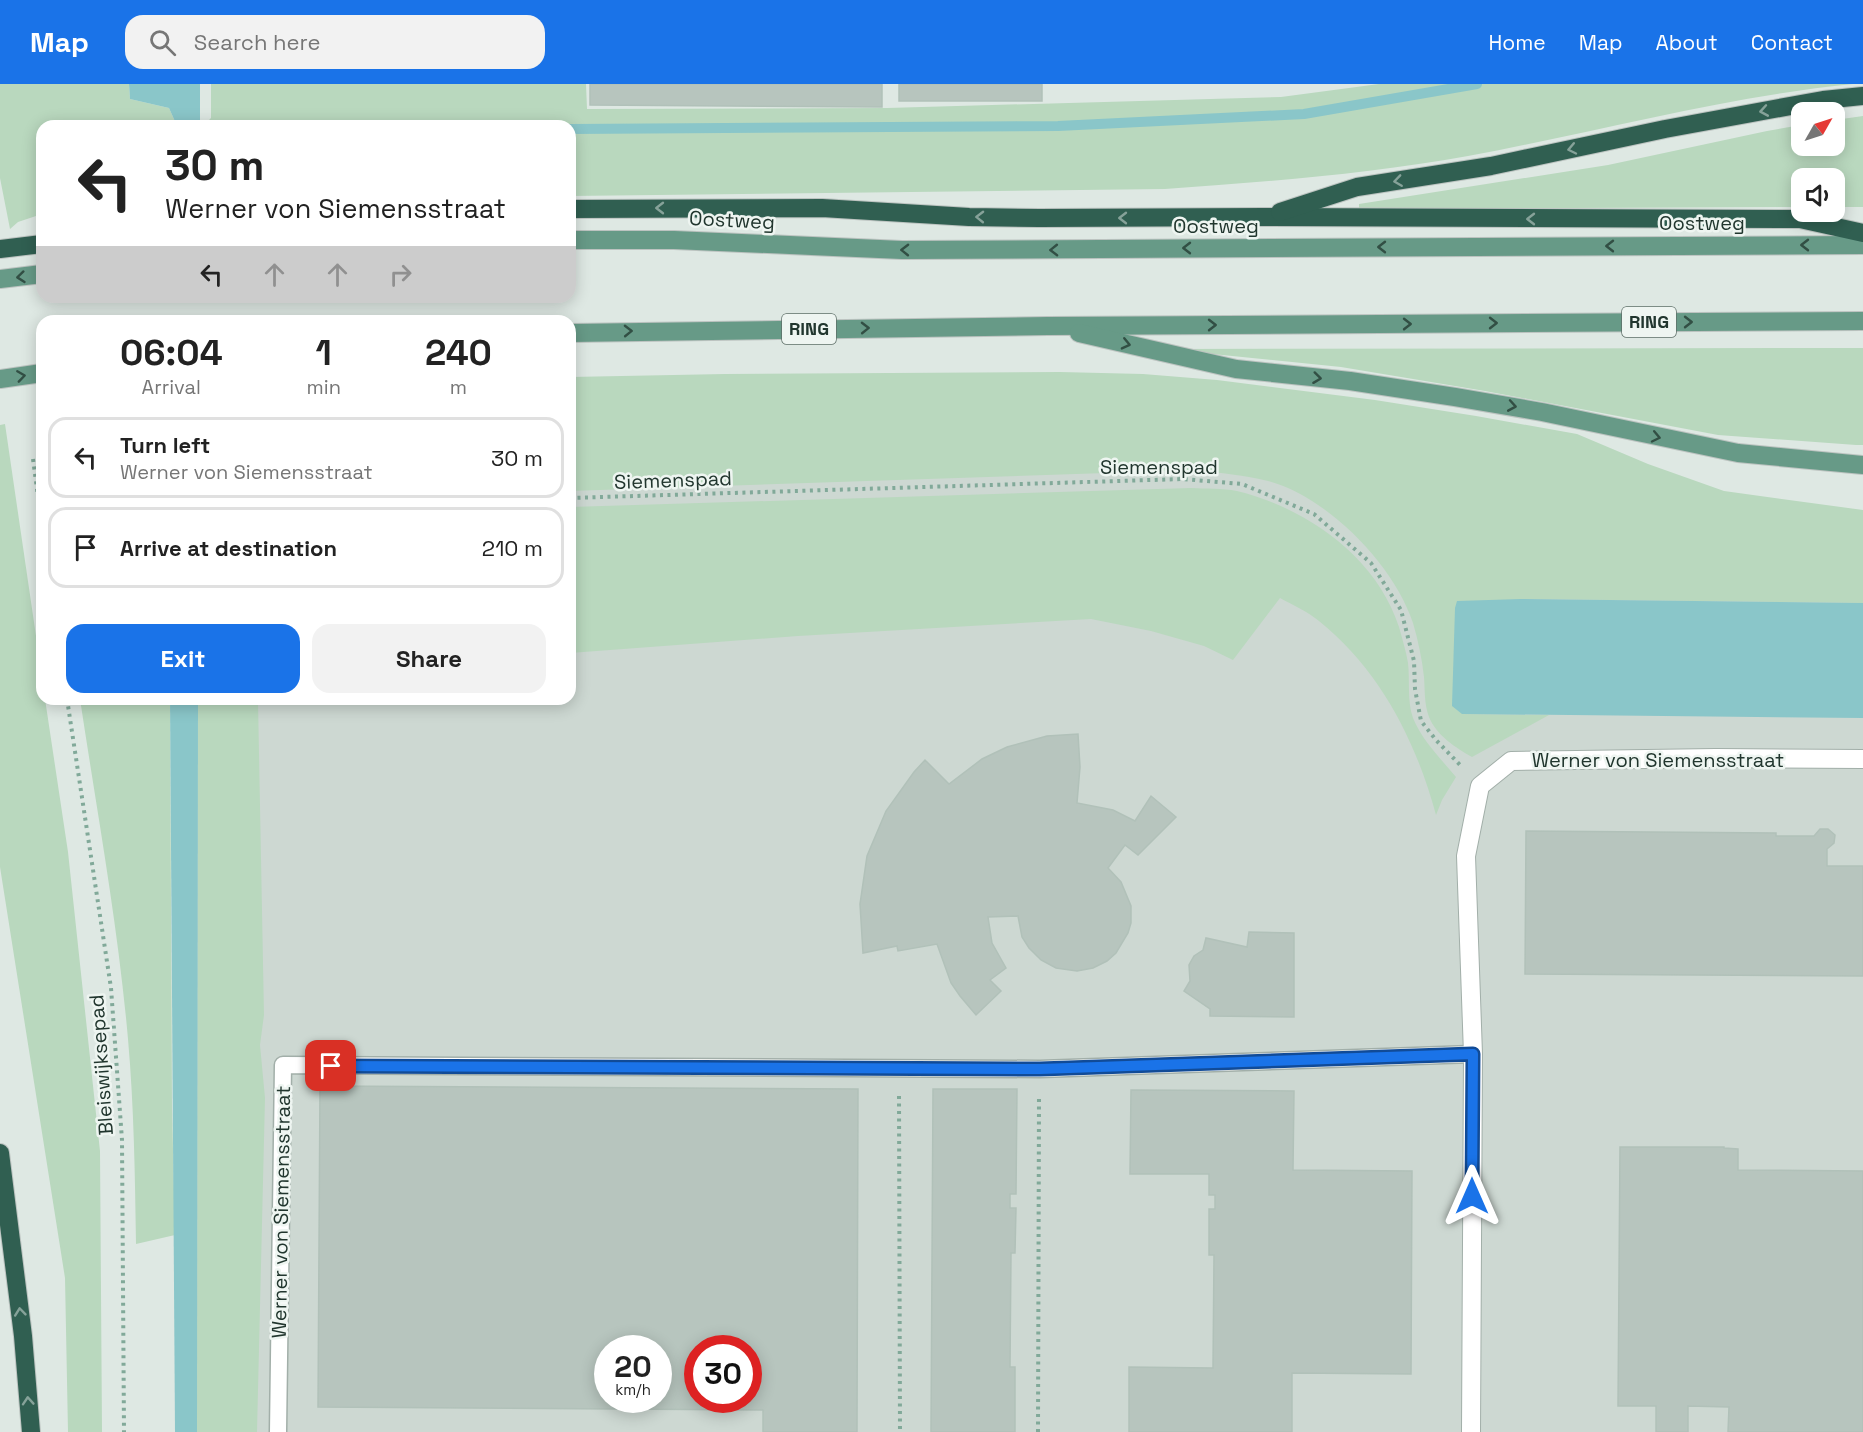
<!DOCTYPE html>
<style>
body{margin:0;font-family:"Space Grotesk",sans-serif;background:#f2f2f2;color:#222;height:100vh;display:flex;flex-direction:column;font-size:22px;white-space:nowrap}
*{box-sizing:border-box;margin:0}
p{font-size:20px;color:#767676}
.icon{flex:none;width:33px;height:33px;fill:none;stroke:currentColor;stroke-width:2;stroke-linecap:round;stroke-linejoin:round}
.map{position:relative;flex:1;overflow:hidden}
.sheet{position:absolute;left:36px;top:231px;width:540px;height:390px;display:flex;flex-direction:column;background:#fff;border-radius:18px;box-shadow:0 3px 15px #0003}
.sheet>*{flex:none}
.banner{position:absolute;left:36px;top:36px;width:540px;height:183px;border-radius:18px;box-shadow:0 3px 15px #0003;background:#fff;color:#222;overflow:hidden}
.needle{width:39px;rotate:51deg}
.controls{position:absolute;left:1791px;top:18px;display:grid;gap:12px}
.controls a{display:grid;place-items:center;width:54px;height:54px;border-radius:12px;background:#fff;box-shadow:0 3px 15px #0003;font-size:30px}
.speed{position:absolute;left:594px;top:1251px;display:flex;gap:12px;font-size:30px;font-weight:700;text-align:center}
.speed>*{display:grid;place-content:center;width:78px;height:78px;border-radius:50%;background:#fff;box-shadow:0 3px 15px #0003;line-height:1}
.speed small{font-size:15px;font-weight:400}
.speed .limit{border:9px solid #d22;background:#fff;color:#111}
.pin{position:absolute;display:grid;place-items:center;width:51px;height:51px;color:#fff;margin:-26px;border-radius:12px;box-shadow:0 3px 9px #0006}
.me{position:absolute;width:66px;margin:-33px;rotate:0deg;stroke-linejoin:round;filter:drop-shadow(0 0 4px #0008)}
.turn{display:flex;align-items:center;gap:21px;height:126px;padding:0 30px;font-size:27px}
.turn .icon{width:78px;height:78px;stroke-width:2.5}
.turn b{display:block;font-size:42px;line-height:51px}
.lanes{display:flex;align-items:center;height:57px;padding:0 30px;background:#0003;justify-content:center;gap:30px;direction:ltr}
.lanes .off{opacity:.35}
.eta{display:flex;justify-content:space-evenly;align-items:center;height:102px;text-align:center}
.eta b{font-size:36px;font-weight:600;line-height:42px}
.action{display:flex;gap:12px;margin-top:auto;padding:12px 30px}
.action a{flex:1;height:69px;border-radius:18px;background:#1a73e8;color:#fff;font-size:24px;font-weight:600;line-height:69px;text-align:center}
.action a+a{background:#f2f2f2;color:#222}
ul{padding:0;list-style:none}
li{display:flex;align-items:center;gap:18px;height:81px;margin:0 12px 9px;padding:0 18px;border:3px solid #e0e0e0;border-radius:18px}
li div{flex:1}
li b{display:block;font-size:22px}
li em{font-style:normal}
header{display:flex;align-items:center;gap:36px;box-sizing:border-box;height:84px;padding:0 30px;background:#1a73e8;color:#fff}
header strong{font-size:28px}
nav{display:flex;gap:33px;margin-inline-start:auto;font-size:21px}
.search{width:420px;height:54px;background:#f2f2f2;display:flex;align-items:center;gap:15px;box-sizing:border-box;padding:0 21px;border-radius:18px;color:#767676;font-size:22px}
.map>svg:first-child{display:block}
.built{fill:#cdd8d2;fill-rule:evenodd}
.green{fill:#b9d8be}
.water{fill:#8ac6c9}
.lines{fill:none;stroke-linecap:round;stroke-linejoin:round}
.stream{stroke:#8ac6c9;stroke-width:10}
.building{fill:#b7c5be;stroke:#b1c1b9;stroke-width:1.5;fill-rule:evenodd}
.service-casing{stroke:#a2afa9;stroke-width:19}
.minor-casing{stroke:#a2afa9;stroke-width:20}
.primary-casing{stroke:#bcc3c0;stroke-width:20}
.motorway-casing{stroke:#bcc3c0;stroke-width:20}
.path{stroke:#81a999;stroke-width:4;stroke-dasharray:3 4.5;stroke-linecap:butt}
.service{stroke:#fff;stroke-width:16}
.minor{stroke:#fff;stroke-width:18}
.primary{stroke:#679a87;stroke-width:18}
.motorway{stroke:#305f51;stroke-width:18}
.oneway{stroke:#86a299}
.oneway2{stroke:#324f44}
.route-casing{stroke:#114b97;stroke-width:15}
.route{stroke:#1a73e8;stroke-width:10}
.labels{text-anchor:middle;stroke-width:5;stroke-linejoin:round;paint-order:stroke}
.shield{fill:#eef5f1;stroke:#5e6f68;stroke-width:1.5}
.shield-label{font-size:18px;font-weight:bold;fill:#21362e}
.street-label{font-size:20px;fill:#21362e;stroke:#eef5f1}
</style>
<header>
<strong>Map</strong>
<div class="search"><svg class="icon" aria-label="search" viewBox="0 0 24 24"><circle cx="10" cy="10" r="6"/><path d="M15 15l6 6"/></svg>Search here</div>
<nav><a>Home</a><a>Map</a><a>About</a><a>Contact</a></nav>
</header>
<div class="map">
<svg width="1863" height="1348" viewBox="0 0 1863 1348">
<rect width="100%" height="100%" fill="#dee8e3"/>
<path class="built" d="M 1247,362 L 1863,474 L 1863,1348 L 183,1348 L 171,615 L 570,615 L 570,393 ZM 608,1264 L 658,1264 L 658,1316 L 608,1316 ZM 698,1264 L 748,1264 L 748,1316 L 698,1316 Z"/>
<g class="green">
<path d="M 0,0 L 129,0 L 130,15 L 169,24 L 177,42 L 42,42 L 42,130 L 18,138 L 10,145 L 0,94 Z"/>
<path d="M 211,0 L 586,0 L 587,25 L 887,24 L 1281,13 L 1379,0 L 1853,0 C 1723,13 1597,48 1468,72 C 1368,90 1267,98 1165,105 L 570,112 L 570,42 L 203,42 L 211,34 Z"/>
<path d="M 1863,32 L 1863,123 L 1835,123 L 1834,94 L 1802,94 L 1801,123 L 1359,125 L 1359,120 L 1608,81 L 1767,47 L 1801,41 L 1802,62 L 1834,62 L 1835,36 Z"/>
<path d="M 1863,264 L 1863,361 L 1856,361 L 1718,351 L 1485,307 L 1341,283 L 1163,265 Z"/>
<path d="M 1060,288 L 1143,290 L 1217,296 L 1375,316 L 1476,332 L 1577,350 L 1648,380 L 1724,407 L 1863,426 L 1863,519 L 1521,515 L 1462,630 L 1549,631 L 1472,673 C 1456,664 1436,651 1429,633 C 1424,620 1425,606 1424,593 C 1422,575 1418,556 1413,539 C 1394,481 1328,413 1268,397 C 1245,391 1220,389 1196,386 L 570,407 L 570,293 L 725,290 Z"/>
<path d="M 5,340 L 42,593 L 42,615 L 45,615 L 68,768 L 100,1067 L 102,1348 L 68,1348 L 65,1194 L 0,783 L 0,341 Z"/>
<path d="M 1191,404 C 1206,405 1222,404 1237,407 C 1306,424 1376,472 1399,543 C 1402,554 1406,567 1408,579 C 1410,596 1407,617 1413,634 C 1422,656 1440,674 1456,693 L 1442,716 L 1436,731 C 1416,657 1380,586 1319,537 C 1308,528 1293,521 1280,514 L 1233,576 L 1204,562 L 1151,547 L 1091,535 L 798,552 L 570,569 L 570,423 Z"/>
<path d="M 80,615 L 170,615 L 172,1022 L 175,1151 L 136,1160 C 135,1091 134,1023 128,955 C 118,841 97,728 80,615 Z"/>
<path d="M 198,615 L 289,615 L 258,617 L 264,931 L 260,961 L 265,1014 L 257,1348 L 197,1348 Z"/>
</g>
<g class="water">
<path d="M 129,0 L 200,0 L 200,42 L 177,42 L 169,24 L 130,15 Z"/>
<path d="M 1521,515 L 1863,519 L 1863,634 L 1462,630 L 1452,622 L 1455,524 L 1457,517 Z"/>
<path d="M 170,615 L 198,615 L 197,1348 L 175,1348 Z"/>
</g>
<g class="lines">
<path class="stream" d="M 570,45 L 1058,42 L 1304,30 L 1477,0"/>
</g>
<g class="building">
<path d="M 590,0 L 882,0 L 882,23 L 590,21 Z"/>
<rect x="899" y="0" width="143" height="17"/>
<path d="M 1078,650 L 1080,683 L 1077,719 L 1113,726 L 1135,737 L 1151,712 L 1176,733 L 1138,771 L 1125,761 L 1108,784 L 1121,798 L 1131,822 L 1131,839 L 1128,849 L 1116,869 L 1107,877 L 1093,884 L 1077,887 L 1056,884 L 1041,876 L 1029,864 L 1022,853 L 1018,832 L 988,833 L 992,859 L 1006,884 L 990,896 L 1001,907 L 976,931 L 960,912 L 951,899 L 937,860 L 898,867 L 897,862 L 863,869 L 860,820 L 867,772 L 886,727 L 914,688 L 925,676 L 949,700 L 982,675 L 1007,663 L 1047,652 Z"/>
<path d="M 1820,745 L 1828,745 L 1835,751 L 1834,759 L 1827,765 L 1827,782 L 1863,782 L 1863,892 L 1525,890 L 1526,747 L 1776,749 L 1776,752 L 1814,752 Z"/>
<path d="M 1249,848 L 1294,849 L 1294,933 L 1210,932 L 1210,925 L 1184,907 L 1190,897 L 1189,881 L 1194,872 L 1203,866 L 1206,854 L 1247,863 Z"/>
<path d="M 320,1002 L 858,1005 L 857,1348 L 763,1348 L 763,1326 L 318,1323 ZM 608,1264 L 658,1264 L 658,1316 L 608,1316 ZM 698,1264 L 748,1264 L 748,1316 L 698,1316 Z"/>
<path d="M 933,1005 L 1017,1005 L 1016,1110 L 1010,1110 L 1010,1124 L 1016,1124 L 1015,1169 L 1011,1169 L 1010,1283 L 1015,1283 L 1015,1348 L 931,1348 Z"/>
<path d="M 1131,1006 L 1294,1007 L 1293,1086 L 1412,1087 L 1411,1290 L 1292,1289 L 1292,1348 L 1129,1348 L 1129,1283 L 1213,1284 L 1214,1171 L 1209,1171 L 1209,1125 L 1215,1125 L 1215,1111 L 1209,1111 L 1209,1090 L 1130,1090 Z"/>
<path d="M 1620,1063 L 1724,1063 L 1724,1064 L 1738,1065 L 1738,1086 L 1863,1087 L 1863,1348 L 1728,1348 L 1729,1323 L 1688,1322 L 1688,1348 L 1656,1348 L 1656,1322 L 1618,1322 Z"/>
</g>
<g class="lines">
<g class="service-casing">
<path id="service" d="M 278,1348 L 283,981 L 1040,985 L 1473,970"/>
</g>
<g class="minor-casing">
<path id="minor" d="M 1471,1348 L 1473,970 L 1466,772 L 1480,702 L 1511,677 L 1716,674 L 1863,675"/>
</g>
<g class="primary-casing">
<g id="primary">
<path d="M 570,156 L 674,156 L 902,166 L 1863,161"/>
<path d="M 0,195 L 42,190"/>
<path d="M 570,249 L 1048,242 L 1863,237"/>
<path d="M 1079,249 L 1236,285 L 1350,297 L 1455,313 L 1542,328 L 1738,369 L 1863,381"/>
<path d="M 0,295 L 42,289"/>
</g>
</g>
<g class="motorway-casing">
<g id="motorway">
<path d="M 570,125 L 822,124 L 969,133 L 1039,134 L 1265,133 L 1800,135 L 1863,149"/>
<path d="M 1280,128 L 1357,103 L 1491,82 L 1665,45 L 1823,16 L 1863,12"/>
<path d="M 0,165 L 42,160"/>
<path d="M 0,1069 L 23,1252 L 31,1348"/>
</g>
</g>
<g class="path">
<path d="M 33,375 L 42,442"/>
<path d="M 570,414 L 1183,395 L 1242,400 L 1314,430 L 1371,479 L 1401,526 L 1414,577 L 1415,605 L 1421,637 L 1436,656 L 1461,682"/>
<path d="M 67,615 L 111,904 L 122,1056 L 124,1348"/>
<path d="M 899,1012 L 900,1348"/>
<path d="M 1038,1348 L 1039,1013"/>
</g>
<use href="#service" class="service"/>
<use href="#minor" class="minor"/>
<use href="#primary" class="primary"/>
<use href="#motorway" class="motorway"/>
</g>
<defs><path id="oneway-chevron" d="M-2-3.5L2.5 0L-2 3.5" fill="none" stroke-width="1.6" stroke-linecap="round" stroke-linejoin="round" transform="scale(1.5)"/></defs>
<g class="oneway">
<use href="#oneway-chevron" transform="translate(1764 27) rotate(170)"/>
<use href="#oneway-chevron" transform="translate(1572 65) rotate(168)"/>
<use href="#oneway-chevron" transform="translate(1398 97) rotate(172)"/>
<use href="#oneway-chevron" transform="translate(660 124) rotate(180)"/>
<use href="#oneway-chevron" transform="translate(980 133) rotate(-179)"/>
<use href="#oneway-chevron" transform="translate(1123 134) rotate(180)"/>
<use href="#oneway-chevron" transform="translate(1531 135) rotate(-180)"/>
<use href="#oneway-chevron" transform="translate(20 1228) rotate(-96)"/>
<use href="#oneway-chevron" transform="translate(28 1317) rotate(-94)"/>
</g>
<g class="oneway2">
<use href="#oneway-chevron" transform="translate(1805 161) rotate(180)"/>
<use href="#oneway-chevron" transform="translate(1610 162) rotate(180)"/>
<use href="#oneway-chevron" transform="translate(1382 163) rotate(180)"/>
<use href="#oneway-chevron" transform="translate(1187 164) rotate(180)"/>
<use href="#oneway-chevron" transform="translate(905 166) rotate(-179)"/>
<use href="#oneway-chevron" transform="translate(1054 166) rotate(179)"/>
<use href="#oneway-chevron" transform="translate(21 193) rotate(174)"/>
<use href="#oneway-chevron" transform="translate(1688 238)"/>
<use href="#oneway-chevron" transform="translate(1493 239)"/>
<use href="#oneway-chevron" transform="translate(1407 240)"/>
<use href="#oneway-chevron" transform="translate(1212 241)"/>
<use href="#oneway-chevron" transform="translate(865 244) rotate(-1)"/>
<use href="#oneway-chevron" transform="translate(628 247) rotate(-1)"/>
<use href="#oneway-chevron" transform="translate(1126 260) rotate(13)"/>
<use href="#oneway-chevron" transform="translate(21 292) rotate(-8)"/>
<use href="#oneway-chevron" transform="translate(1317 294) rotate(7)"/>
<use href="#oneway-chevron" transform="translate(1512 322) rotate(10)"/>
<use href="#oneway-chevron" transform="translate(1656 353) rotate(12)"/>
</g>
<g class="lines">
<g class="route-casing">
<path id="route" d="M 331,982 L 1040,985 L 1473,970 L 1472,1112"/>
</g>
<use href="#route" class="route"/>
</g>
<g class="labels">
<g class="shield">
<rect x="1622" y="223" width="54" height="30" rx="4.5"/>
<rect x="782" y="230" width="54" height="30" rx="4.5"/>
</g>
<g class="shield-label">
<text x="1649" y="244">RING</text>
<text x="809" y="251">RING</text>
</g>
<g class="street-label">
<text transform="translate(732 136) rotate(3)" y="7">Oostweg</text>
<text x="1702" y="146">Oostweg</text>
<text x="1216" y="149">Oostweg</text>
<text x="1159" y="390">Siemenspad</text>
<text transform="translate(673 396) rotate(-2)" y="7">Siemenspad</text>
<text x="1658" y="683">Werner von Siemensstraat</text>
<text transform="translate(101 981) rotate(-94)" y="7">Bleiswijksepad</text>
<text transform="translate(281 1128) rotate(-89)" y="7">Werner von Siemensstraat</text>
</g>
</g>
</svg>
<div class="controls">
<a><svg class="needle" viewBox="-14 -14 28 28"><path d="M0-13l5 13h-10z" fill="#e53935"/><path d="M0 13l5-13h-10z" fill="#767676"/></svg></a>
<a><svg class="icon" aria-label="sound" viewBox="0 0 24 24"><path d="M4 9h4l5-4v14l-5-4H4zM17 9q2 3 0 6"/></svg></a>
</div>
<div class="speed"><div>20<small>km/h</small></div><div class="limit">30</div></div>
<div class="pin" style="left:331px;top:982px;background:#d93025"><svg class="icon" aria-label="arrive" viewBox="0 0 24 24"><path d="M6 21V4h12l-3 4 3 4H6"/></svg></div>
<svg class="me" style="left:1472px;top:1112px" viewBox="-20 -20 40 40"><path d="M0-17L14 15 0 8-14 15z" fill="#1a73e8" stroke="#fff" stroke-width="4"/></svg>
<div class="banner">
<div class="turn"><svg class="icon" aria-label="left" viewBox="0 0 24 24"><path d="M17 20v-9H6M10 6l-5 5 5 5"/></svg><div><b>30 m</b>Werner von Siemensstraat</div></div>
<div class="lanes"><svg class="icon" aria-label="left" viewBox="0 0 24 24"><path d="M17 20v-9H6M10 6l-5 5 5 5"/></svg><svg class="icon off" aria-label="ahead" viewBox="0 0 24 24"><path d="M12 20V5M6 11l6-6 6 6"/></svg><svg class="icon off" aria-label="ahead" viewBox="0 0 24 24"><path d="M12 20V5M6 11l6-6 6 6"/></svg><svg class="icon off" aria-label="right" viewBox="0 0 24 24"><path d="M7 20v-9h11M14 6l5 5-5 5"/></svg></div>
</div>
<section class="sheet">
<div class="eta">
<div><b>06:04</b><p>Arrival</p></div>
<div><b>1</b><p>min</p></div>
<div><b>240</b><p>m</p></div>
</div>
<ul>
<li><svg class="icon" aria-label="left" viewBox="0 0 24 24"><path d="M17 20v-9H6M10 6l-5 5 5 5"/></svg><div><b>Turn left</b><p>Werner von Siemensstraat</p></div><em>30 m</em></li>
<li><svg class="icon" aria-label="arrive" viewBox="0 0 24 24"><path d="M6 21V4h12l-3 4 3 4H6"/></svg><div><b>Arrive at destination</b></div><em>210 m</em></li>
</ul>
<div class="action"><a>Exit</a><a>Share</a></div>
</section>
</div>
